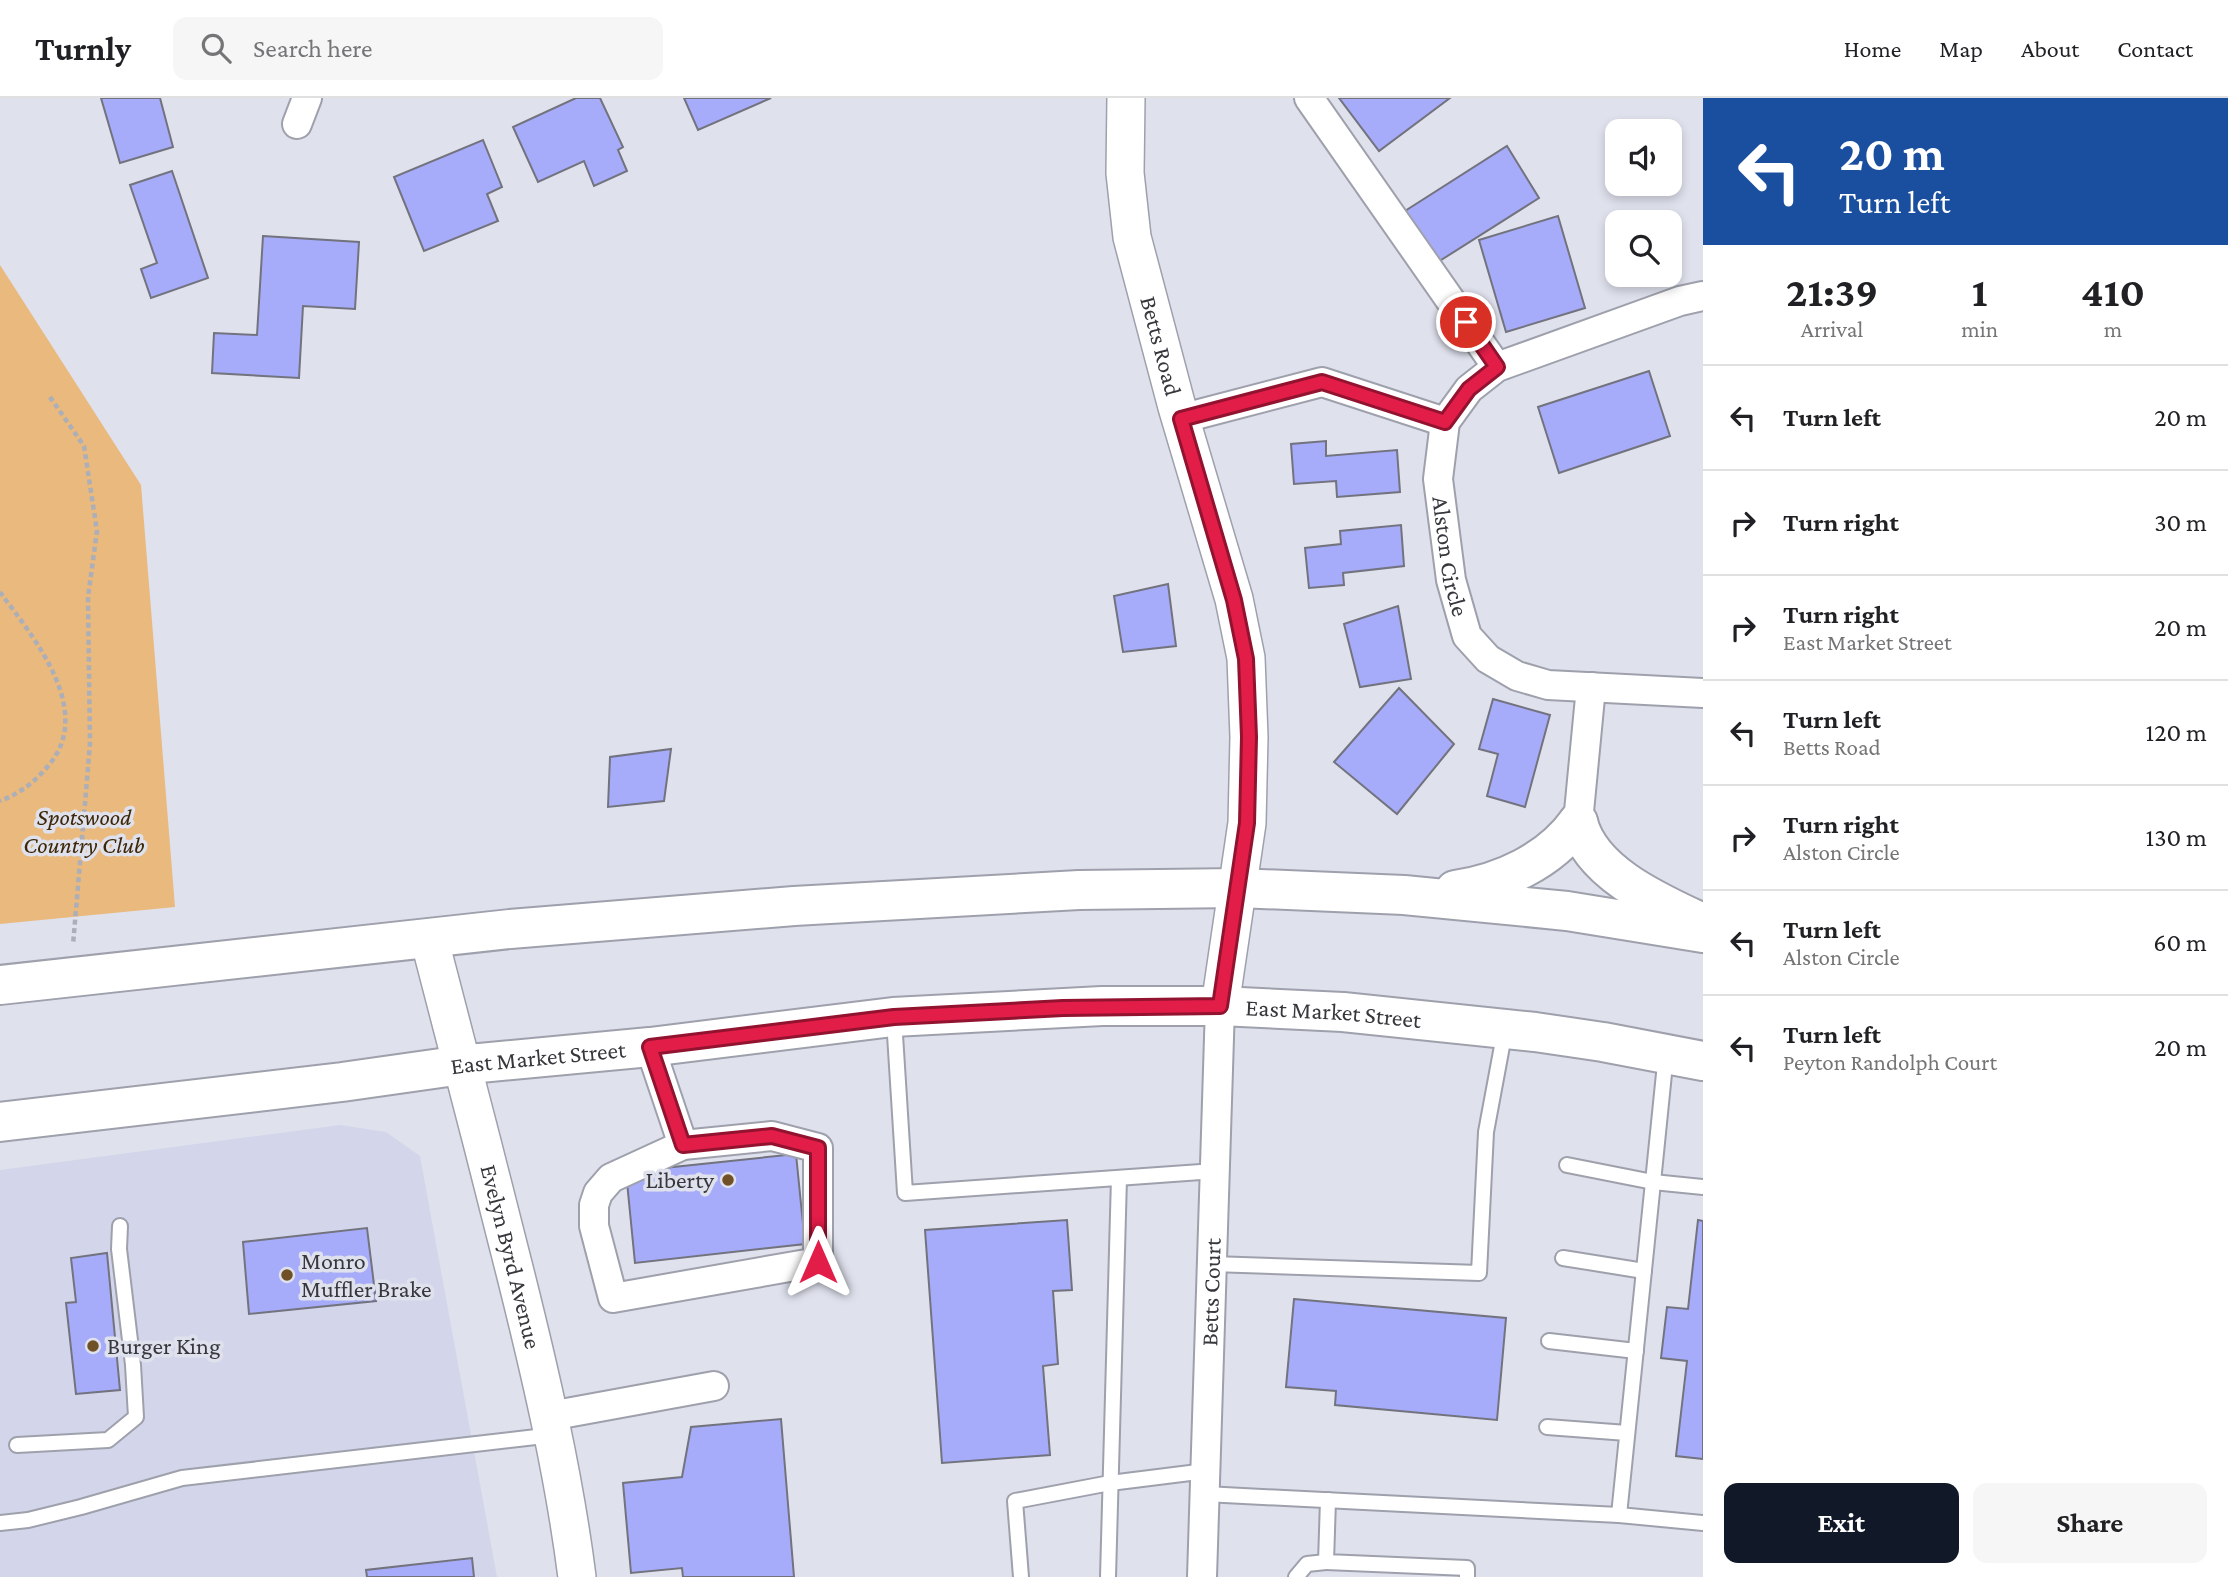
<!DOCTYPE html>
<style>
body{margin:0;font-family:"Crimson Pro",serif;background:#f6f6f6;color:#202124;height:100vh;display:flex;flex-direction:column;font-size:26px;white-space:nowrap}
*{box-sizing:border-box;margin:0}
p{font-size:23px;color:#757577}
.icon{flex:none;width:38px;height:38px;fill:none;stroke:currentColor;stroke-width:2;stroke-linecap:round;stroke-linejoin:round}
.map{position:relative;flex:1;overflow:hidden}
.details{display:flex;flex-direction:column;background:#fff;width:525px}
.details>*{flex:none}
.banner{background:#1a4fa0;color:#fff;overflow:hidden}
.buttons{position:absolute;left:1605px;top:21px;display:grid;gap:14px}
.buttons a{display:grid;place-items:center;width:77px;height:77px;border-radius:14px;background:#fff;box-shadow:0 4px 10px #0003;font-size:35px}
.pin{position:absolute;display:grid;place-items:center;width:60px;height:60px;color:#fff;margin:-30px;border:4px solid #fff;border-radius:50%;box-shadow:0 2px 7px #0007}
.me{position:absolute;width:77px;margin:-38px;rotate:0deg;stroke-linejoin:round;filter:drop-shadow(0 0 5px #0008)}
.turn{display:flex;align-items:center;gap:24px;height:147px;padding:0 21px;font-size:32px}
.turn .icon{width:91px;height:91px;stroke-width:2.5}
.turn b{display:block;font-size:49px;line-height:60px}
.eta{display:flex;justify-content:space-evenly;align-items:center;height:119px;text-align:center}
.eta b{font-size:42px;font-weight:700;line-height:49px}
.primary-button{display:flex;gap:14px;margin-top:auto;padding:14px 21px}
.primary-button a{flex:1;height:80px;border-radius:14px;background:#111827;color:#fff;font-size:28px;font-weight:700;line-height:80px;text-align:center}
.primary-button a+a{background:#f6f6f6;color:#202124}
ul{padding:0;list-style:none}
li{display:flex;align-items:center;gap:21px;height:105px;padding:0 21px;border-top:2px solid #e0e0e0}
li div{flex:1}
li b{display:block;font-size:26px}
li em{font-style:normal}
header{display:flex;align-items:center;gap:42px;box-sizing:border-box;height:98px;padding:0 35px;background:#fff;border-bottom:2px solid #e0e0e0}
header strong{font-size:33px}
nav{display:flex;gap:38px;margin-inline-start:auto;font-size:24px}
.search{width:490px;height:63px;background:#f6f6f6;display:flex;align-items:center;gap:18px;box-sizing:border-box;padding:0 24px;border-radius:14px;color:#757577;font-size:26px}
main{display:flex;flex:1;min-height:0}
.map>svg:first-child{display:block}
.built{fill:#d3d6ea}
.green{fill:#e9b97d}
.building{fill:#a6acf9;stroke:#72737e;stroke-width:2}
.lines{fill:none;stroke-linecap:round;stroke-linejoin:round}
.service-casing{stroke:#9ea0ac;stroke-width:18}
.minor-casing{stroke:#9ea0ac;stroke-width:32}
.tertiary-casing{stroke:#9ea0ac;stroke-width:40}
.trunk-casing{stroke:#9ea0ac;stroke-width:42}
.path{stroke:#acaeb8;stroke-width:4.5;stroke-dasharray:5 3.5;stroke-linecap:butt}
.service{stroke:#fff;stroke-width:14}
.minor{stroke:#fff;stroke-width:28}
.tertiary{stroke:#fff;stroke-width:37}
.trunk{stroke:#fff;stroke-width:38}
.route-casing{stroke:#92132f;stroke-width:18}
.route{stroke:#e11d48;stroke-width:12}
.poi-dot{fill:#705026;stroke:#dfe1ed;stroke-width:2.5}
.labels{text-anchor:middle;stroke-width:7;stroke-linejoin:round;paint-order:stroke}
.street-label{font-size:24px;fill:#37383d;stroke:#dfe1ed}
.park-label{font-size:24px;font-style:italic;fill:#3c2606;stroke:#dfe1ed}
.poi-label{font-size:24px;fill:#37383d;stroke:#dfe1ed;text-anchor:start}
</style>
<header>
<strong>Turnly</strong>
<div class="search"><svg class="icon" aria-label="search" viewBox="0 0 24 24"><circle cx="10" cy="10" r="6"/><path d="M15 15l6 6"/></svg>Search here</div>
<nav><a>Home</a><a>Map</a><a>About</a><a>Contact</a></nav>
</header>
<main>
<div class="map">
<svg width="1703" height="1479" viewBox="0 0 1703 1479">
<rect width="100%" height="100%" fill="#dfe1ed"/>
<path class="built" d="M 340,1027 L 386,1034 L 420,1058 L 497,1479 L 0,1479 L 0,1072 Z"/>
<path class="green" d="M 0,167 L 141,387 L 175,809 L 0,826 Z"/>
<g class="building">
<path d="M 101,0 L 160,0 L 173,49 L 120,65 Z"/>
<path d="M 576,0 L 600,0 L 623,49 L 618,52 L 627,73 L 594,88 L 584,63 L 538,84 L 513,29 Z"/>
<path d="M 684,0 L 771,0 L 698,32 Z"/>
<path d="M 1339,0 L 1450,0 L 1379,53 Z"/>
<path d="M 483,42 L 502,89 L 487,96 L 498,123 L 424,153 L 394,79 Z"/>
<path d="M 1507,48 L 1539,100 L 1438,164 L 1405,113 Z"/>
<path d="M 172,73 L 208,180 L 151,200 L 141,171 L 157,165 L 130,87 Z"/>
<path d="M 1558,118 L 1585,210 L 1506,234 L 1479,142 Z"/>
<path d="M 263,138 L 359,144 L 355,211 L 303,208 L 299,280 L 212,275 L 214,235 L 257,237 Z"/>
<path d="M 1649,273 L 1670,338 L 1559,375 L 1538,309 Z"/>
<path d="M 1326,343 L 1326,358 L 1397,352 L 1400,394 L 1337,399 L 1336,383 L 1294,386 L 1291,346 Z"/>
<path d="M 1401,427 L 1404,468 L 1343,475 L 1344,487 L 1309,490 L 1305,450 L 1341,446 L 1340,433 Z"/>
<path d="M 1168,486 L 1176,548 L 1123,554 L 1114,498 Z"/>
<path d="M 1398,508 L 1411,581 L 1360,589 L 1344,526 Z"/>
<path d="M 1399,590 L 1454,646 L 1397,716 L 1334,664 Z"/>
<path d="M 1493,601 L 1550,617 L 1525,709 L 1487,698 L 1498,656 L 1479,651 Z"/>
<path d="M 671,651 L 664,703 L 608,709 L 610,659 Z"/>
<path d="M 796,1056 L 805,1146 L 635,1165 L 626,1074 Z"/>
<path d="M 1067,1122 L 1072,1192 L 1053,1193 L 1058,1266 L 1043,1268 L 1050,1357 L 942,1365 L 925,1132 Z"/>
<path d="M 1698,1122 L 1703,1123 L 1703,1361 L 1676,1358 L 1687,1263 L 1661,1260 L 1667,1209 L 1688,1211 Z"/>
<path d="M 367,1130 L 376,1203 L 249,1216 L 243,1144 Z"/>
<path d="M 107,1155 L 120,1292 L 76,1296 L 66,1205 L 76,1204 L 71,1160 Z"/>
<path d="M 1294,1201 L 1506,1220 L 1497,1322 L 1335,1307 L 1336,1293 L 1286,1289 Z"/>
<path d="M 781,1321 L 794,1479 L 683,1479 L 682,1470 L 631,1475 L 623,1385 L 682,1379 L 691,1329 Z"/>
<path d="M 472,1460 L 474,1479 L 367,1479 L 366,1472 Z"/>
</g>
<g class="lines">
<g class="service-casing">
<g id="service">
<path d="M 894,921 L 905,1095 L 1215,1073"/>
<path d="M 1567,1067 L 1653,1084 L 1666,956"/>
<path d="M 1703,1089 L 1653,1084 L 1619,1417 L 1703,1425"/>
<path d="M 1563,1160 L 1644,1173"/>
<path d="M 1212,1166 L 1479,1175 L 1486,1034 L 1505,932"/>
<path d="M 1549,1243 L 1636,1253"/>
<path d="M 1547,1329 L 1627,1335"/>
<path d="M 17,1347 L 108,1342 L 136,1319 L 133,1267 L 119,1151 L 120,1128"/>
<path d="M 1205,1396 L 1619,1417"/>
<path d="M 1328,1402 L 1326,1464 L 1467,1470 L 1467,1479"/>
<path d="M 0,1425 L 28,1422 L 81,1409 L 182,1380 L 553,1337"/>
<path d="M 1021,1479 L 1015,1403 L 1110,1385 L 1206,1373"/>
<path d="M 1108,1479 L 1119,1080"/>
<path d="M 1296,1479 L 1307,1466 L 1326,1464"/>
</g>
</g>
<g class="minor-casing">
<g id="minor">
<path d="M 1309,0 L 1497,269"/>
<path d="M 297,26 L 307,0"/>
<path id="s1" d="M 1703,198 L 1680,203 L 1497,269 L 1469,291 L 1445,324 L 1438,381 L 1451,482 L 1467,538 L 1488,561 L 1517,578 L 1548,587 L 1703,595"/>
<path d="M 1180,321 L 1322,284 L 1445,324"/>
<path d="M 1578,724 L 1591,589"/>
<path d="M 650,949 L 683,1047"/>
<path d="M 772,1038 L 818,1050 L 818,1164 L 613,1200 L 594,1128 L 594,1107 L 598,1095 L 611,1080 L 683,1047 Z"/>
<path d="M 550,1318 L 714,1288"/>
<path id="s2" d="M 1202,1479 L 1220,908"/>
</g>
</g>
<g class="tertiary-casing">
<g id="tertiary">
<path id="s3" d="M 1126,0 L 1125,75 L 1132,139 L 1177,309 L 1234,501 L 1246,560 L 1249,639 L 1247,725 L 1220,908"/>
<path id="s4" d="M 429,840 C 458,953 488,1065 516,1178 C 541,1278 564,1377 577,1479"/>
</g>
</g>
<g class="trunk-casing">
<g id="trunk">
<path d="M 1578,724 C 1590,773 1653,802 1696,822"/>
<path d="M 1455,792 C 1502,785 1550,763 1578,724"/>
<path d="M 0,887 L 510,831 L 794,808 L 1079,792 L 1238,790 L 1404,797 L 1567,813 L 1703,835"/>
<path id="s5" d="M 0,1024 L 342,984 L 469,966 L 650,949 L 893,919 L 1102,908 L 1220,908 L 1343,914 L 1535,934 L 1603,944 L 1703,963"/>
</g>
</g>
<g class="path">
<path d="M 50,299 L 84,348 L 97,433 L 88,499 L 90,646 L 73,847"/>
<path d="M 0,494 C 33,539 96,613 48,668 C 35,684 19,696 0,703"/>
</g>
<use href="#service" class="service"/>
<use href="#minor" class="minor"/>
<use href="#tertiary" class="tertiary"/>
<use href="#trunk" class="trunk"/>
</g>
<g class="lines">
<g class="route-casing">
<path id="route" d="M 818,1164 L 818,1050 L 772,1038 L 683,1047 L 650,949 L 894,919 L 1063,910 L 1220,908 L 1247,725 L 1249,639 L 1246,561 L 1234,502 L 1181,321 L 1322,284 L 1445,324 L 1469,291 L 1497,269 L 1466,224"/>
</g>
<use href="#route" class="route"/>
</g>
<g class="poi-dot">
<circle cx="728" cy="1082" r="7"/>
<circle cx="287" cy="1177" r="7"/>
<circle cx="93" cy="1248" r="7"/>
</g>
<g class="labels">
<g class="street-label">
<text dy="8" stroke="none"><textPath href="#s3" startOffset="252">Betts Road</textPath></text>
<text dy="8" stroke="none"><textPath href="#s1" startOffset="430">Alston Circle</textPath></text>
<text dy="8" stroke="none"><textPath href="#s5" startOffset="1340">East Market Street</textPath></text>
<text dy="8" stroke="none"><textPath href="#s5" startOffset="542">East Market Street</textPath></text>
<text dy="8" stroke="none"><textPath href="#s4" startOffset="329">Evelyn Byrd Avenue</textPath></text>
<text dy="8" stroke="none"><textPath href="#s2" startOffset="285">Betts Court</textPath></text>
</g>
<g class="park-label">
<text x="84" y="727">Spotswood<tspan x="84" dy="28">Country Club</tspan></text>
</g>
<g class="poi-label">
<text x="714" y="1090" text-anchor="end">Liberty</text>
<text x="301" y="1171">Monro<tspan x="301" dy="28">Muffler Brake</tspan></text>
<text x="107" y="1256">Burger King</text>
</g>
</g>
</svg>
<div class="buttons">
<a><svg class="icon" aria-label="sound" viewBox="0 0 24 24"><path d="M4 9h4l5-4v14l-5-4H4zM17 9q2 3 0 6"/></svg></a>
<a><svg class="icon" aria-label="search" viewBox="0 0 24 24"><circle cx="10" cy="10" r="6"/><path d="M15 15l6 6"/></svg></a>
</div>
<div class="pin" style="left:1466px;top:224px;background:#d93025"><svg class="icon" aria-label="arrive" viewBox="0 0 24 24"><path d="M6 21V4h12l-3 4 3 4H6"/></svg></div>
<svg class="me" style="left:818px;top:1164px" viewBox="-20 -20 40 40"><path d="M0-17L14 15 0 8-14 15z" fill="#e11d48" stroke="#fff" stroke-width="4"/></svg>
</div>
<section class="details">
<div class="banner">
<div class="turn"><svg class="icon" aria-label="left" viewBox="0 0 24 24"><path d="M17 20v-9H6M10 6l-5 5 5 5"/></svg><div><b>20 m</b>Turn left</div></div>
</div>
<div class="eta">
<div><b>21:39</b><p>Arrival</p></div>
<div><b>1</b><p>min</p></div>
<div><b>410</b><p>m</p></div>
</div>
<ul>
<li><svg class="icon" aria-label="left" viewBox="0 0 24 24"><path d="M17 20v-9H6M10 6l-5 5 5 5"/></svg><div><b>Turn left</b></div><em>20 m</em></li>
<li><svg class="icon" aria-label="right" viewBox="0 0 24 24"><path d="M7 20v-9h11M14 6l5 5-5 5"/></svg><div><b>Turn right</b></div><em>30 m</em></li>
<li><svg class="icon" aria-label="right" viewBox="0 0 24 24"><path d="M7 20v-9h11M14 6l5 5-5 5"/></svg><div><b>Turn right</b><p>East Market Street</p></div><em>20 m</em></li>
<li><svg class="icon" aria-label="left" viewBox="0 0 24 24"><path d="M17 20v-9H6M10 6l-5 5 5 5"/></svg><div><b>Turn left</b><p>Betts Road</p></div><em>120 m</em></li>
<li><svg class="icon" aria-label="right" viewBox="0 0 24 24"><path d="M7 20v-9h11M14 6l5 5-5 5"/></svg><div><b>Turn right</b><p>Alston Circle</p></div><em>130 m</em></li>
<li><svg class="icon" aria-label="left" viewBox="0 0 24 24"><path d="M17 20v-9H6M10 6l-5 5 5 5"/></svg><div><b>Turn left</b><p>Alston Circle</p></div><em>60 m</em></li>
<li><svg class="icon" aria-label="left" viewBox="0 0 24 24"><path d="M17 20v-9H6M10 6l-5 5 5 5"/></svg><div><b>Turn left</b><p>Peyton Randolph Court</p></div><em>20 m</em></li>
</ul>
<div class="primary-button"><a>Exit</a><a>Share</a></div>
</section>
</main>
